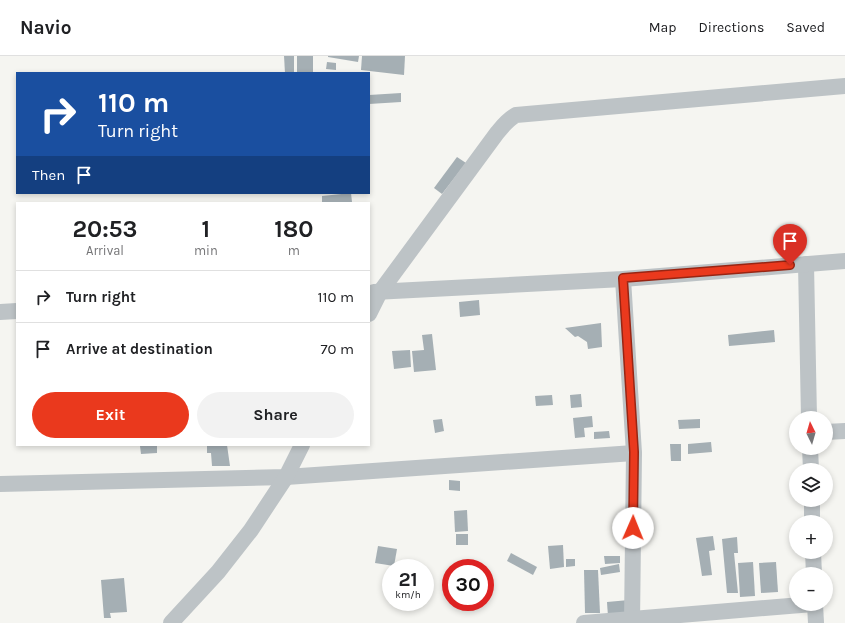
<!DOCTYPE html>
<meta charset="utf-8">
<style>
body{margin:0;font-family:Karla,sans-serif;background:#f2f2f2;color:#202124;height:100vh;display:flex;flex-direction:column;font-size:15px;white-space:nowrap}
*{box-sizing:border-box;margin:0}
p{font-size:13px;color:#757577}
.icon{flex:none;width:22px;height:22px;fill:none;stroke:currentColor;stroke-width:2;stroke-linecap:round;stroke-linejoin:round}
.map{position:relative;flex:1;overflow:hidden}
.side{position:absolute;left:16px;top:146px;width:354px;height:244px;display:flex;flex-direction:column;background:#fff;border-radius:0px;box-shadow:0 2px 6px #0003}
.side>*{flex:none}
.hud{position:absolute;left:16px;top:16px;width:354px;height:122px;border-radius:0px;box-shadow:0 2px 6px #0003;background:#1a4fa0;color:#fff;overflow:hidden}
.needle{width:26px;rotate:355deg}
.buttons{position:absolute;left:789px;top:355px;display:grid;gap:8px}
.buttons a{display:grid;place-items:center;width:44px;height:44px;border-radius:50%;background:#fff;box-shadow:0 2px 6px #0003;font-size:20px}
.speed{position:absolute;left:382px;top:503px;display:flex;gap:8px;font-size:20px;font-weight:700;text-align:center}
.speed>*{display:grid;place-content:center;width:52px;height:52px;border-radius:50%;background:#fff;box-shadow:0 2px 6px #0003;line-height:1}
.speed small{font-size:10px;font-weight:400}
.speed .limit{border:6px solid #d22;background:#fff;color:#111}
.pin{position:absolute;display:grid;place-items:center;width:34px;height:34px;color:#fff;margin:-41px -17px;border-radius:50% 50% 50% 0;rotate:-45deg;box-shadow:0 0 4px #0007}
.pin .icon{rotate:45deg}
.me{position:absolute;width:44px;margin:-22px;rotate:1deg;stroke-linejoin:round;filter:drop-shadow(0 0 3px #0008)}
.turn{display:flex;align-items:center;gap:14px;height:84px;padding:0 16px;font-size:18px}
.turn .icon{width:52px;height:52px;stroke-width:2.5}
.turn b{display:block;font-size:28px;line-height:34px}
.then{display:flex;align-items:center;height:38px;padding:0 16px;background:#0003;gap:8px;font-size:15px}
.eta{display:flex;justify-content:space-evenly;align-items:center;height:68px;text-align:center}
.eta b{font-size:24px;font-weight:700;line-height:28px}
.action{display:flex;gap:8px;margin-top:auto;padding:8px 16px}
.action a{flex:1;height:46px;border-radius:24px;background:#ea391d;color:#fff;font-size:16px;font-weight:700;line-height:46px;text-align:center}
.action a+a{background:#f2f2f2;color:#202124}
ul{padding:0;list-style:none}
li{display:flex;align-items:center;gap:12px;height:52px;padding:0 16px;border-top:1px solid #e0e0e0}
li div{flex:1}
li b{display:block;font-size:15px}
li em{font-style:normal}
header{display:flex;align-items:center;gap:24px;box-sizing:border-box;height:56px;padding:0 20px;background:#fff;border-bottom:1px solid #e0e0e0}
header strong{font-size:19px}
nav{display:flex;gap:22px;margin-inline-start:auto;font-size:14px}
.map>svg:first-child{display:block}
.building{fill:#a5afb4}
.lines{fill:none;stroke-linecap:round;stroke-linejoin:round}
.minor{stroke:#bdc3c6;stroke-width:16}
.route-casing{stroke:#982513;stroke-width:10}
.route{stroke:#ea391d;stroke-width:7}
</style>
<header>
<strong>Navio</strong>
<nav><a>Map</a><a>Directions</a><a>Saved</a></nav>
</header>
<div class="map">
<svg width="845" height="567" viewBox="0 0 845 567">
<rect width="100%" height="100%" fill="#f5f5f1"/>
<g class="building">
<path d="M 284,0 L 294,0 L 294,17 L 285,17 Z"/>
<rect x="297" y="0" width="16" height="17"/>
<path d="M 328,0 L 359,0 L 358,6 L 328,1 Z"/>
<path d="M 362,0 L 405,0 L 404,19 L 361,14 Z"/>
<path d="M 327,6 L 336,7 L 336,14 L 326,13 Z"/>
<path d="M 401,37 L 401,46 L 369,48 L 369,39 Z"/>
<path d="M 457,101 L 466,107 L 442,138 L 434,132 Z"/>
<path d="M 351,137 L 352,146 L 322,147 L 322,140 Z"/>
<path d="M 479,244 L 480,259 L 460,261 L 459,246 Z"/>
<path d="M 601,267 L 602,291 L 588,293 L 587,286 L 578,280 L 575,281 L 565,272 Z"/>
<path d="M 774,274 L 775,286 L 729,290 L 728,279 Z"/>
<path d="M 432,278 L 436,314 L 414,316 L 412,295 L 424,294 L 422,279 Z"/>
<path d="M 410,294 L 411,311 L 394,313 L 392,295 Z"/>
<path d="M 581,338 L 582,351 L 571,352 L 570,339 Z"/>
<path d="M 552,339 L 553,349 L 536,350 L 535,340 Z"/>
<path d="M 592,360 L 593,371 L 584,372 L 585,381 L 575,382 L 573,362 Z"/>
<path d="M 442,363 L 444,375 L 435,377 L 433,364 Z"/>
<path d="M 700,363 L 700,372 L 679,373 L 678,364 Z"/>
<path d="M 609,375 L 610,382 L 594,383 L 594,376 Z"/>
<path d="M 711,386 L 712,396 L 688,398 L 688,388 Z"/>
<path d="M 670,388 L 681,388 L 681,405 L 671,405 Z"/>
<path d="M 207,389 L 227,389 L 230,410 L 212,410 L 211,397 L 207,397 Z"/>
<path d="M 140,390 L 157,390 L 157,397 L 141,398 Z"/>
<path d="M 449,424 L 460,425 L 460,435 L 449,434 Z"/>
<path d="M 467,454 L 468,475 L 455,476 L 454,455 Z"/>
<rect x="456" y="478" width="12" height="11"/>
<path d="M 713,480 L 715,494 L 709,495 L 712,519 L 702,520 L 696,482 Z"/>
<path d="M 737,481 L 738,497 L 734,497 L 738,537 L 727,537 L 722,483 Z"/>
<path d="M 563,489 L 564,511 L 550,513 L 548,490 Z"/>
<path d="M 378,490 L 397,493 L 394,510 L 375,507 Z"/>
<path d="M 511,497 L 537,511 L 533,519 L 507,505 Z"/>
<path d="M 604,500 L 620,500 L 620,507 L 605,508 Z"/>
<path d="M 566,503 L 575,503 L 575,510 L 566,511 Z"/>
<path d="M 753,506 L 755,540 L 740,541 L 738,507 Z"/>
<path d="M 776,506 L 778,536 L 761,537 L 759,507 Z"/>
<path d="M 619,508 L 620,516 L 601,519 L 600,512 Z"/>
<path d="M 584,514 L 598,514 L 600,557 L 585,557 Z"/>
<path d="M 124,522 L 127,556 L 110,557 L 111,562 L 104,562 L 101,524 Z"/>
<path d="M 629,544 L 631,559 L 608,561 L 607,546 Z"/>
</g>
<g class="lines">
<g class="minor">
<path d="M 806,208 L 809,362"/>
<path d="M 623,223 L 634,397 L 632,567"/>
<path d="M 374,236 L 623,223 L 845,205"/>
<path d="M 0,256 L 17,255"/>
<path d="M 369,258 L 380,236 L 497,77 C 503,70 507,64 516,59 L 845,30"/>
<path d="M 826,376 L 845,375"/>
<path d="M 810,392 L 811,414"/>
<path d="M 0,428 L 286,421 L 634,397"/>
<path d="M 812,444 L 812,466"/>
<path d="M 813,496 L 814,518"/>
<path d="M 815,548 L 816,567"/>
<path d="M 171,567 L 218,516 L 251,474 L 286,421 L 302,389"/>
<path d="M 584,567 L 813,548"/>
</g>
</g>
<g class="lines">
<g class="route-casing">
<path id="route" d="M 633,472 L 634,396 L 623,222 L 790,209"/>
</g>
<use href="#route" class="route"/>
</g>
</svg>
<div class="buttons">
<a><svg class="needle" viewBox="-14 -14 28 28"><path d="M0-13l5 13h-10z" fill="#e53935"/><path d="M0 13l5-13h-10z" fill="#757577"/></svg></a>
<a><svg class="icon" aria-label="layers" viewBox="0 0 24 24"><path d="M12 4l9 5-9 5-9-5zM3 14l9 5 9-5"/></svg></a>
<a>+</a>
<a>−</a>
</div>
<div class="speed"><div>21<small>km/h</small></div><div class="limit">30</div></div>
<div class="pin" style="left:790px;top:209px;background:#d93025"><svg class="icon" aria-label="arrive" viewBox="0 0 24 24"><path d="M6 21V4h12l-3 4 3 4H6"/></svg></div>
<svg class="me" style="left:633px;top:472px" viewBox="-20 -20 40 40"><circle r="19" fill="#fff"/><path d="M0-13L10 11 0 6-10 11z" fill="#ea391d"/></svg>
<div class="hud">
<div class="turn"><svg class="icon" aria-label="right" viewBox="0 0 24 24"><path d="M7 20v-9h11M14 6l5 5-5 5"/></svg><div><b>110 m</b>Turn right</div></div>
<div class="then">Then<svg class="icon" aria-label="arrive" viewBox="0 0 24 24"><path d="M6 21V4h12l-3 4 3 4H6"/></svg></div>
</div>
<section class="side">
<div class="eta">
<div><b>20:53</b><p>Arrival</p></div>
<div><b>1</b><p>min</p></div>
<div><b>180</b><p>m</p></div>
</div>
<ul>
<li><svg class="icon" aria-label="right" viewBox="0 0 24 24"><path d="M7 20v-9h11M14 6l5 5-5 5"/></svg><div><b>Turn right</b></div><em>110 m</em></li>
<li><svg class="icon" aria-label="arrive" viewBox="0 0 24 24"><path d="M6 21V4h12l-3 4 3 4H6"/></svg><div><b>Arrive at destination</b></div><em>70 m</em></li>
</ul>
<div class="action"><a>Exit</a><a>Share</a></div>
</section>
</div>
